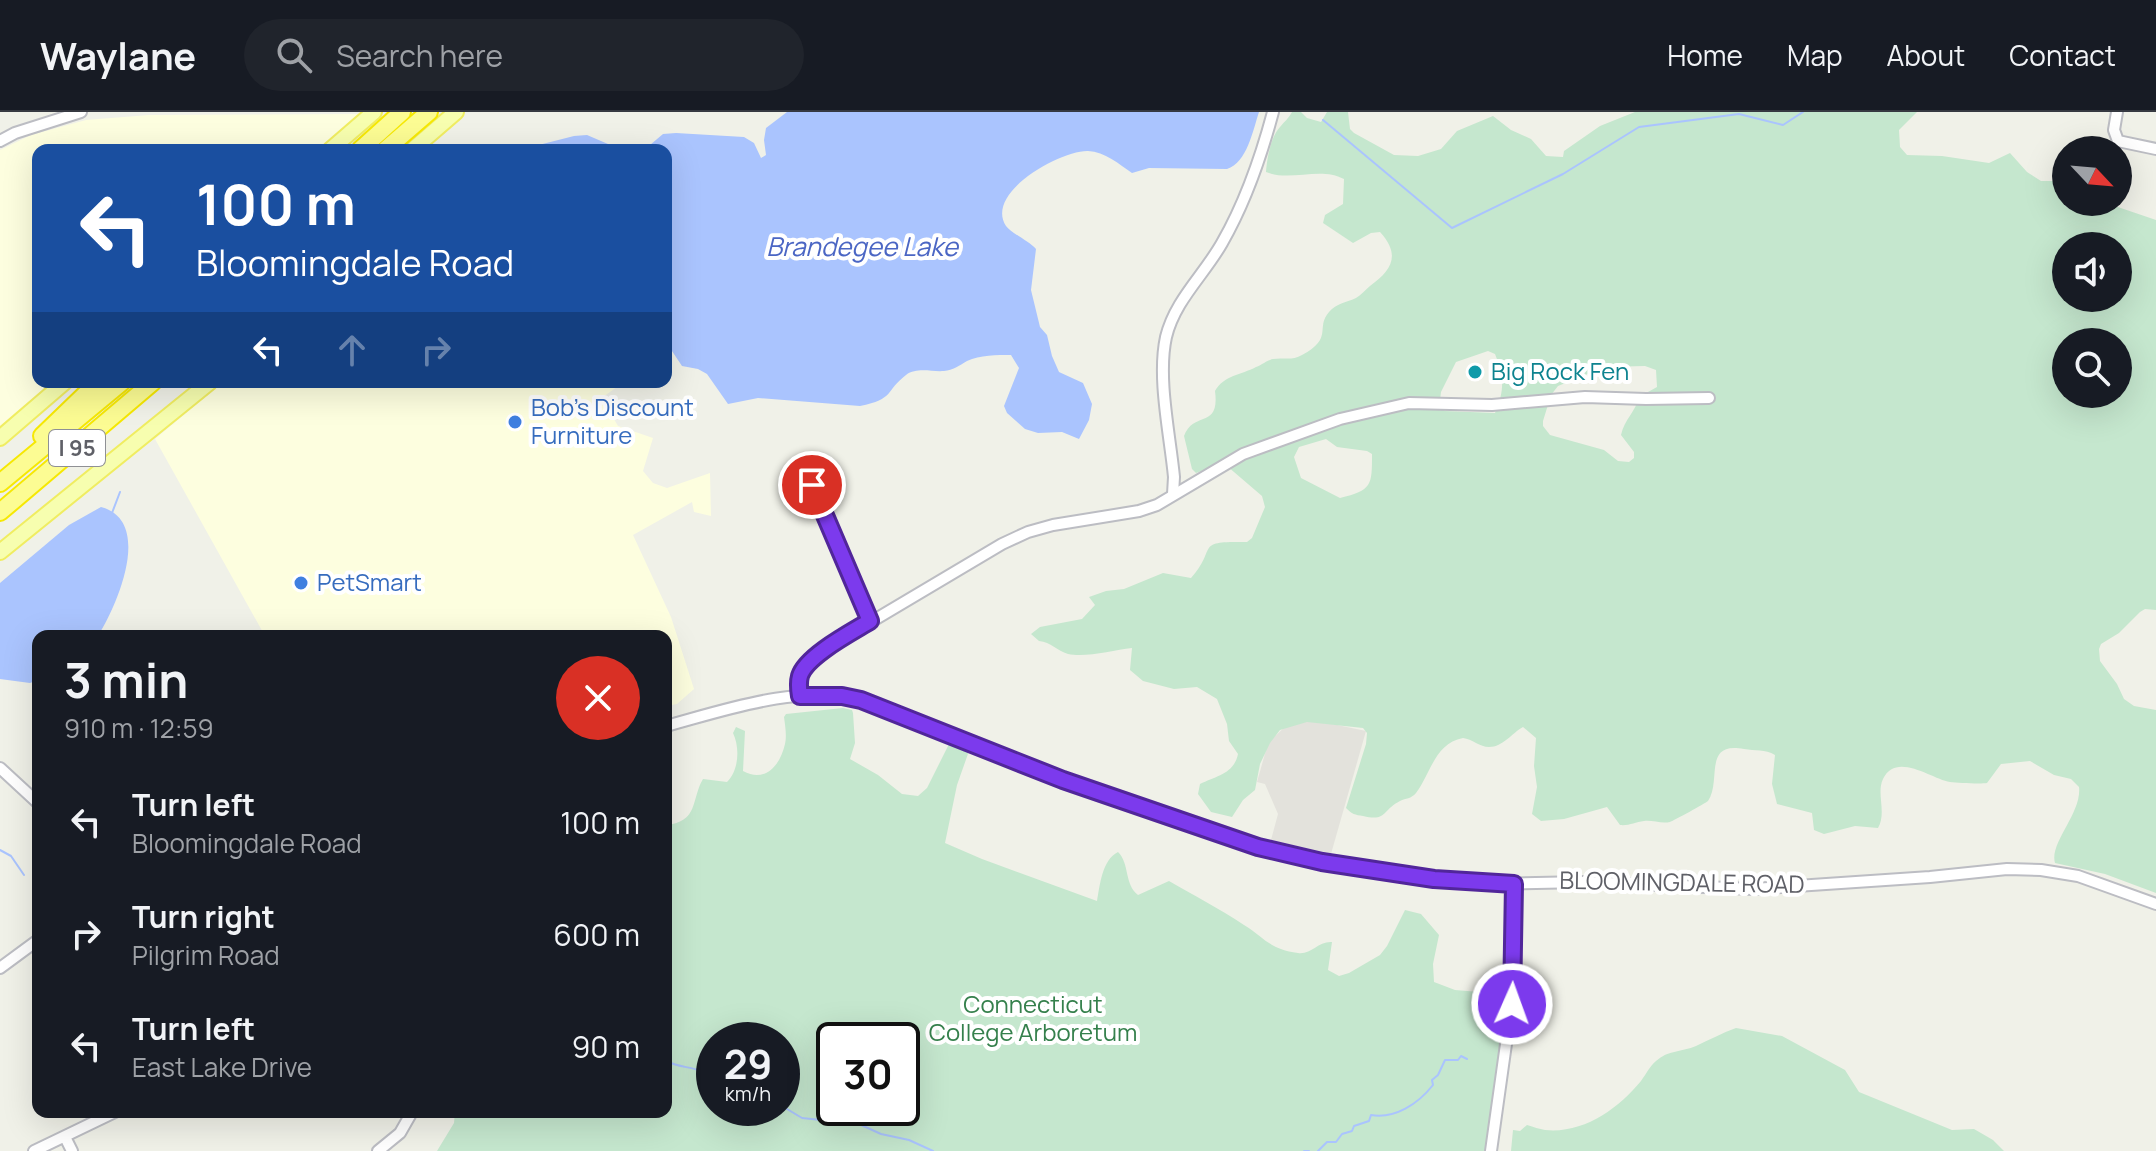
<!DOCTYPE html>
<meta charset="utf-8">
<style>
body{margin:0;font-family:Manrope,sans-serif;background:#20242c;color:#f1f3f6;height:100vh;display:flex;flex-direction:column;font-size:30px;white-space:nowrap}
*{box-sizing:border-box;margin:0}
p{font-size:26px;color:#9ea1a6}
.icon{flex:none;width:44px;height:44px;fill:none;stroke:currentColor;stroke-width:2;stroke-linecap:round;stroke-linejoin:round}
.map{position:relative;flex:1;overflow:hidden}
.panel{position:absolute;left:32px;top:518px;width:640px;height:488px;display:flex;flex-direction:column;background:#171b24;border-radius:16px;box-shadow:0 8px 32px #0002}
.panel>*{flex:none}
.guide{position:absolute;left:32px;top:32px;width:640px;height:244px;border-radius:16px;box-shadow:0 8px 32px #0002;background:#1a4fa0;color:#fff;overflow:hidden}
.needle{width:52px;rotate:116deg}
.buttons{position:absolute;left:2052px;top:24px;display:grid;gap:16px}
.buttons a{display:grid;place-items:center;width:80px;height:80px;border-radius:50%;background:#171b24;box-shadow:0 8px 32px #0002;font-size:40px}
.speed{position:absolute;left:696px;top:910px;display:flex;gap:16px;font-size:40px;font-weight:700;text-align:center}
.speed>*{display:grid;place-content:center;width:104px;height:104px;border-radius:50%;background:#171b24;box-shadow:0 8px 32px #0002;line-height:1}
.speed small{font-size:20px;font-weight:400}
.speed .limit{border:4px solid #111;border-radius:12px;background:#fff;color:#111}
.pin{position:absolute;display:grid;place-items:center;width:68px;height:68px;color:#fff;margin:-34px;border:4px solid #fff;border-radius:50%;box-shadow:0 2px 8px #0007}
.me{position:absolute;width:88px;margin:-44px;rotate:2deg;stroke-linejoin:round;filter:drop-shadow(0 0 6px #0008)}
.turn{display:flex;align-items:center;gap:28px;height:168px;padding:0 32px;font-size:36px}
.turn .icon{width:104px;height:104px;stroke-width:2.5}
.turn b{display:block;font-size:56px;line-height:68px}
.lanes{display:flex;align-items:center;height:76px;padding:0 32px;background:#0003;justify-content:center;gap:40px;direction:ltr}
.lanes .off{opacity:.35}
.round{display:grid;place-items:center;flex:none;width:84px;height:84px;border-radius:42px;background:#20242c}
.headline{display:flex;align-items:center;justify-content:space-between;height:136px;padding:0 32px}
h1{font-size:48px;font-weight:700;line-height:60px}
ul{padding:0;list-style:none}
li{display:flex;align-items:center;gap:24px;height:112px;padding:0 32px}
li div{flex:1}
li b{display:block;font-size:30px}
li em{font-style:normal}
header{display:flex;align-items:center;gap:48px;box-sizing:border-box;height:112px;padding:0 40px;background:#171b24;border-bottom:2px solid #363941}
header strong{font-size:38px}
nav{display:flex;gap:44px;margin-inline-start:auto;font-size:28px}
.search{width:560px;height:72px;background:#20242c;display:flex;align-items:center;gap:20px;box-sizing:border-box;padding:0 28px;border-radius:44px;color:#9ea1a6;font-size:30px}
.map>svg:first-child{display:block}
.commercial{fill:#fdfedf}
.industrial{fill:#e3e2dc}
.green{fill:#c5e7ce;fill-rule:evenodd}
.water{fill:#aac4fe}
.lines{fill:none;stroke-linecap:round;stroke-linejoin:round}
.stream{stroke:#aac4fe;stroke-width:2}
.minor-casing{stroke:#bcbdc3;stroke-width:14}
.major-casing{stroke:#f0ed61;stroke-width:18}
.highway-casing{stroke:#f6e803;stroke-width:20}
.minor{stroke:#fff;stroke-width:10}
.major{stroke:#f7feaf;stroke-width:14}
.highway{stroke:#fcfc93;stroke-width:16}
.route-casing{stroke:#51269a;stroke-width:20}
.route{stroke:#7c3aed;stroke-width:14}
.culture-dot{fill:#0f9aa8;stroke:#fff;stroke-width:3}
.shop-dot{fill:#3f7fe0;stroke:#fff;stroke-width:3}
.labels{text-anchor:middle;stroke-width:8;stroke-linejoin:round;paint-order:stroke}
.shield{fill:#fff;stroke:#8f9095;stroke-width:2}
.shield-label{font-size:22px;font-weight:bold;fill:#5f6067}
.culture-label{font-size:24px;fill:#0d838f;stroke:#fff;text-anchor:start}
.shop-label{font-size:24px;fill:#366cbe;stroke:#fff;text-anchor:start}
.street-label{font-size:24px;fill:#5f6067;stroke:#fff}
.park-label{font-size:24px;fill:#35804c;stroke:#fff}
.water-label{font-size:26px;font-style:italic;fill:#4b66c4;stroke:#fff}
</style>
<header>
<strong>Waylane</strong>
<div class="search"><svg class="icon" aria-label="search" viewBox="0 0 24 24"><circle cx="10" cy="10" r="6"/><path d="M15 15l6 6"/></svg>Search here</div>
<nav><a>Home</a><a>Map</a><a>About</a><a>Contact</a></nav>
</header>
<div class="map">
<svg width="2156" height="1039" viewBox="0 0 2156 1039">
<rect width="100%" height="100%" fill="#f0f1e8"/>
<g class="commercial">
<path d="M 363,2 L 321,38 L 38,38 L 38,270 L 51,270 L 0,316 L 0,38 L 31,23 L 86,8 L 149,3 Z"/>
<path d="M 223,270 L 624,270 L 603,285 L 600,292 L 607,295 L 618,314 L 653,326 L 643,359 L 653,371 L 667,376 L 710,361 L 711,404 L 694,400 L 692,390 L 633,423 L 671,505 L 694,577 L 677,592 L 666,594 L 666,524 L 265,524 L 155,327 Z"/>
</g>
<path class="industrial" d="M 1318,609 L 1366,619 L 1331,742 L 1271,728 L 1278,702 L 1265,672 L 1257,670 L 1268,631 L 1290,610 Z"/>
<g class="green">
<path d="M 1292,0 L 1301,0 L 1307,6 L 1321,10 L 1327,0 L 1348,0 L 1350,17 L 1354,21 L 1394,43 L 1418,44 L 1441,37 L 1457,19 L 1493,4 L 1511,18 L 1531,27 L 1546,44 L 1563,45 L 1564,39 L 1600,14 L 1635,0 L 1917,0 L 1899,18 L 1900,35 L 1907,43 L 1942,44 L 1989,51 L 2010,41 L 2027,60 L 2041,69 L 2066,69 L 2066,90 L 2109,90 L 2112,93 L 2156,108 L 2156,498 L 2145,497 L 2140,500 L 2119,521 L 2101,532 L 2099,537 L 2100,549 L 2117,572 L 2124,587 L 2134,594 L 2156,598 L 2156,781 L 2105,762 L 2055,751 C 2049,731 2082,701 2079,675 L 2071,667 L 2054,663 L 2030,649 L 2001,652 L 1987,671 C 1981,672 1958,671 1950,670 C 1932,667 1896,639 1883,667 C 1876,682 1887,700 1878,716 L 1855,714 L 1824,722 L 1814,718 L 1812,701 L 1777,692 L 1772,672 L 1775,643 C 1765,637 1755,639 1744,637 C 1702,629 1722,669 1708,689 C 1706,691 1673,709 1670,710 C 1661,712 1653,708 1644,709 C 1635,710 1629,714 1620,713 L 1607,695 L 1564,707 L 1541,709 L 1532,702 L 1537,675 L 1534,654 L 1536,626 L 1523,615 C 1512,621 1503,635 1489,635 C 1480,635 1472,627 1463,626 C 1435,631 1431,661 1416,681 C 1411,687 1406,686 1400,689 C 1382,698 1387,710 1363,704 C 1355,703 1352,702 1346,696 L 1366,632 L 1367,621 L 1363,616 L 1307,610 L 1280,618 L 1270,631 L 1260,652 L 1255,678 L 1243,688 L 1232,705 L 1211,700 L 1198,682 L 1200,672 C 1216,664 1234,662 1238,642 L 1229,629 L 1227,612 L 1217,587 L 1197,575 L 1174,577 L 1143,569 L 1130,558 L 1132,536 C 1113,538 1086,546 1068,542 C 1057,539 1051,530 1039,529 L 1031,522 L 1040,515 L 1082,507 L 1095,493 L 1089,485 L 1106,479 L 1124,477 L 1163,461 L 1191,466 C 1219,435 1192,429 1247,430 L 1252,426 L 1265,395 L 1262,384 L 1227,354 L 1217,353 L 1196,361 L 1192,357 L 1184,324 C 1194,298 1220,318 1215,279 C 1224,263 1241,263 1256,255 C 1262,253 1267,248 1273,247 C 1283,245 1292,249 1302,243 C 1334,226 1315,216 1329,200 C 1337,191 1345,191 1356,186 C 1361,183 1365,178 1370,174 C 1392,158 1401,143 1380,120 L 1371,121 L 1353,131 L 1323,111 L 1325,103 L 1343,92 L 1344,67 C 1320,54 1291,70 1266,60 C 1267,48 1270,26 1280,15 C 1285,9 1288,7 1292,0 ZM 2066,134 L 2118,134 L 2118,186 L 2066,186 ZM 2066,230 L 2118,230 L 2118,282 L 2066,282 ZM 1488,239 L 1495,242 C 1504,264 1505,278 1495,301 L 1445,299 L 1439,296 L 1441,280 L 1456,250 ZM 1645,254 L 1656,258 L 1657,275 L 1639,285 C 1636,299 1624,308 1621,323 L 1634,340 L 1634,346 L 1629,350 L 1618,349 L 1604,338 L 1550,323 L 1543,314 L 1543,309 L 1551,283 L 1558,274 L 1605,255 ZM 1326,327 L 1337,335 L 1367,339 L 1372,342 C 1372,374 1372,378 1340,386 L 1301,366 L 1294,345 L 1299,335 Z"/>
<path d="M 843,596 L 852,598 L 853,601 L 855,631 L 850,647 L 878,663 L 902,682 L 918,684 L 927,676 L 950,630 L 969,639 L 957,673 L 945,731 L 982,747 L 1097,789 C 1100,773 1102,748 1118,740 C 1130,752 1124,772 1138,783 L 1169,769 C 1193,783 1220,797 1244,813 C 1265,826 1269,837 1298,841 C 1311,843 1318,829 1332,830 L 1328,858 L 1339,864 L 1349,861 L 1380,843 L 1387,834 L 1405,798 L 1421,802 L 1439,823 L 1433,852 L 1434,870 L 1455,878 L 1504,882 L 1503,911 L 1485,1039 L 437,1039 L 454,1011 L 455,1000 L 666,1000 L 666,713 C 699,710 691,687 703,667 L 727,670 C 739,658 740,636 733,621 L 736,615 L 745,619 L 743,659 C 765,671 780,654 785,632 C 787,624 785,613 784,605 L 786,602 ZM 714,928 L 782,928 L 782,996 L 714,996 ZM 834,928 L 902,928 L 902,996 L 834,996 Z"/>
<path d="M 1736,916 L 1782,924 L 1845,958 L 1859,980 L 1952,1018 L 1974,1017 L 1993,1028 L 2004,1039 L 1511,1039 L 1513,1018 L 1520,1019 L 1527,1013 C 1534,1015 1539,1017 1545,1018 C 1583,1022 1618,997 1641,969 C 1646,962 1650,954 1656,949 C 1668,938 1682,940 1696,934 C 1709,928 1722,921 1736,916 Z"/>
</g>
<g class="water">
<path d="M 787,0 L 1259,0 C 1253,18 1247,51 1227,57 L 1149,56 L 1132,61 C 1119,52 1105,40 1088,39 C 1062,38 984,80 1006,114 C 1011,121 1029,129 1036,137 L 1031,178 L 1040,215 L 1047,223 L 1052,244 L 1059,260 L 1083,271 L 1092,292 L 1089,308 L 1079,327 L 1062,320 L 1038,321 L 1025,317 L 1007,301 L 1004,294 L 1019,256 L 1011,243 C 997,243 980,243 967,249 C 959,254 953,258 944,259 C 931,260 917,255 906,263 C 885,279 895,287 860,294 L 758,286 L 728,292 L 707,262 L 698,257 L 682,254 L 668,233 L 666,38 L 519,38 L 574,24 L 587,23 L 615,35 L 626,36 L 650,33 L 663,22 L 676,21 L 744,25 L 754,31 L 761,46 L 766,43 L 764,28 L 766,16 Z"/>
<path d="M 101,395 C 154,409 117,494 98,524 L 38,524 L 38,568 L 30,571 L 0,567 L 0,471 L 69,413 Z"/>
</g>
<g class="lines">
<g class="stream">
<path d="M 1323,8 L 1452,116 L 1563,62 L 1639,15 L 1739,2 L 1783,13 L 1803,0"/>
<path d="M 112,401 L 120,380"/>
<path d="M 0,738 L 11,744 L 24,763"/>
<path d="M 666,949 C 687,959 695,951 714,969"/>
<path d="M 782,994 L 802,1006 L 859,1012 L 881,1022 L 909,1028 L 933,1039"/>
<path d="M 1304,1039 L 1309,1039"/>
<path d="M 1318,1039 L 1327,1030 L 1336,1030 L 1342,1022 L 1352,1019 L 1354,1014 L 1369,1009 L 1371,1003 C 1395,1007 1418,992 1433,973 L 1432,968 L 1438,963 L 1445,948 L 1458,948 L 1461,944 L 1467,947"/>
</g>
<g class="minor-casing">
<g id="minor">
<path d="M 2117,0 L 2114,18 L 2118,29 L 2156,37"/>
<path d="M 0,29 L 15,21 L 81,0"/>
<path d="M 812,373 L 870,509"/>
<path d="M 1173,382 L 1174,365 C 1170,323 1157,266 1166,225 C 1175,188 1204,163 1222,131 C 1245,91 1261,45 1273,0"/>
<path d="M 800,584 C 797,557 808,552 827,536 L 1002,432 L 1028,420 L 1053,413 L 1139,399 L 1157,393 L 1243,342 L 1340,307 L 1409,291 L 1492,293 L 1585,285 L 1646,287 L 1709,286"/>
<path d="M 666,614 C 729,597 795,573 861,588 L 1063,668 L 1258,735 L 1322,750 L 1434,767 L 1489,772 L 1584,770 L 1753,777 L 1930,765 L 2007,757 L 2041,758 L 2078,764 L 2156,792"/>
<path d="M 0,656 L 38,691"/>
<path d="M 0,856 L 38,828"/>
<path d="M 65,1025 L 72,1039"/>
<path d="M 34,1039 L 115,1000"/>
<path d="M 378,1039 L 400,1021 L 412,1000"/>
<path d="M 1491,1039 L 1514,875 L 1514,772"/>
</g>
</g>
<g class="major-casing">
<g id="major">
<path d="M 330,38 L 374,0"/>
<path d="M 412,38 L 456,0"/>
<path d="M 0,326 L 65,270"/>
<path d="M 0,440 L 210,270"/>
</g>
</g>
<g class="highway-casing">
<g id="highway">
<path d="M 360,38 L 402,0"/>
<path d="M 385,38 L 429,0"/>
<path d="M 42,324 L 98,270"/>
<path d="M 0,371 L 122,270"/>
<path d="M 0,400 L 153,270"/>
</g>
</g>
<use href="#minor" class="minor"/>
<use href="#major" class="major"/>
<use href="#highway" class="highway"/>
</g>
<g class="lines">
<g class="route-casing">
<path id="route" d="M 812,373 L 870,509 C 852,520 806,544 800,564 C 798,571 799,578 800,584 L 842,584 L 861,588 L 1063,668 L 1258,735 L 1322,750 L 1434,767 L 1514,772 L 1512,892"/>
</g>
<use href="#route" class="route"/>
</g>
<circle class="culture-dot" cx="1475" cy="260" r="8"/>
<g class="shop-dot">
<circle cx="515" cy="310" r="8"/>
<circle cx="301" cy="471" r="8"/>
</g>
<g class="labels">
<rect class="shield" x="49" y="318" width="56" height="36" rx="6"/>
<g class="shield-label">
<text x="77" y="344">I 95</text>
</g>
<g class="culture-label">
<text x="1491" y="268">Big Rock Fen</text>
</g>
<g class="shop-label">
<text x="531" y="304">Bob's Discount<tspan x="531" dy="28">Furniture</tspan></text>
<text x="317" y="479">PetSmart</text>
</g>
<g class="street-label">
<text transform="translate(1682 771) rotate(1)" y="8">BLOOMINGDALE ROAD</text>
</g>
<g class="park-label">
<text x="1033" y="901">Connecticut<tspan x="1033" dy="28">College Arboretum</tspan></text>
</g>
<g class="water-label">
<text x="862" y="144">Brandegee Lake</text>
</g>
</g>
</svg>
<div class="buttons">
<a><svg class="needle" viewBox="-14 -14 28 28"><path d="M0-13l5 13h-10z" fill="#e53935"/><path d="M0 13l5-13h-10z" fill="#9ea1a6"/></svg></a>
<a><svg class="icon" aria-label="sound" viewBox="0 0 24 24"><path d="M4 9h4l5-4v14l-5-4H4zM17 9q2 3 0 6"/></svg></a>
<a><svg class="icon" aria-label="search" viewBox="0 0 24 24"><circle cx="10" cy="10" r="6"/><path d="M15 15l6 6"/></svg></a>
</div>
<div class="speed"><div>29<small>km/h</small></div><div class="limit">30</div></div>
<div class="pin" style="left:812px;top:373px;background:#d93025"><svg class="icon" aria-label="arrive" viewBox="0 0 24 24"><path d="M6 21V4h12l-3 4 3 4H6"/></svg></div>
<svg class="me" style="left:1512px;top:892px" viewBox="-20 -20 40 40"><circle r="17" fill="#7c3aed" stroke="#fff" stroke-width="3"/><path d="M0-11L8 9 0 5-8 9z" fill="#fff"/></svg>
<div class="guide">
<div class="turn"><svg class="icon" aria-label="left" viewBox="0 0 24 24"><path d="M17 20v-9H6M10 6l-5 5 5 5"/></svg><div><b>100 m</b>Bloomingdale Road</div></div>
<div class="lanes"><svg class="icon" aria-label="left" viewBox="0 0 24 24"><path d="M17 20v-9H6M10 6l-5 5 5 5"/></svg><svg class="icon off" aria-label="ahead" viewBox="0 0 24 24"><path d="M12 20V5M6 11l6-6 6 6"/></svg><svg class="icon off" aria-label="right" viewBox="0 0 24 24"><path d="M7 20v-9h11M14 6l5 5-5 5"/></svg></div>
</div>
<section class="panel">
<div class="headline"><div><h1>3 min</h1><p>910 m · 12:59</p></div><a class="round" style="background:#d93025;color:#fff"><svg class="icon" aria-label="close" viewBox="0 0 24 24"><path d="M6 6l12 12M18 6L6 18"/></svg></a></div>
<ul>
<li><svg class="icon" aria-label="left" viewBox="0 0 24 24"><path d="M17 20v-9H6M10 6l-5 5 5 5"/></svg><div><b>Turn left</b><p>Bloomingdale Road</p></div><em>100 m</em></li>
<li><svg class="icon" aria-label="right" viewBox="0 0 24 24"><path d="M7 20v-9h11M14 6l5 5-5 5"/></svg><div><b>Turn right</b><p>Pilgrim Road</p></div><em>600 m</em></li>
<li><svg class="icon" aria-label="left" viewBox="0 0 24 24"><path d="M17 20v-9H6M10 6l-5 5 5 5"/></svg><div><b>Turn left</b><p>East Lake Drive</p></div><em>90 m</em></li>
</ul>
</section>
</div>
